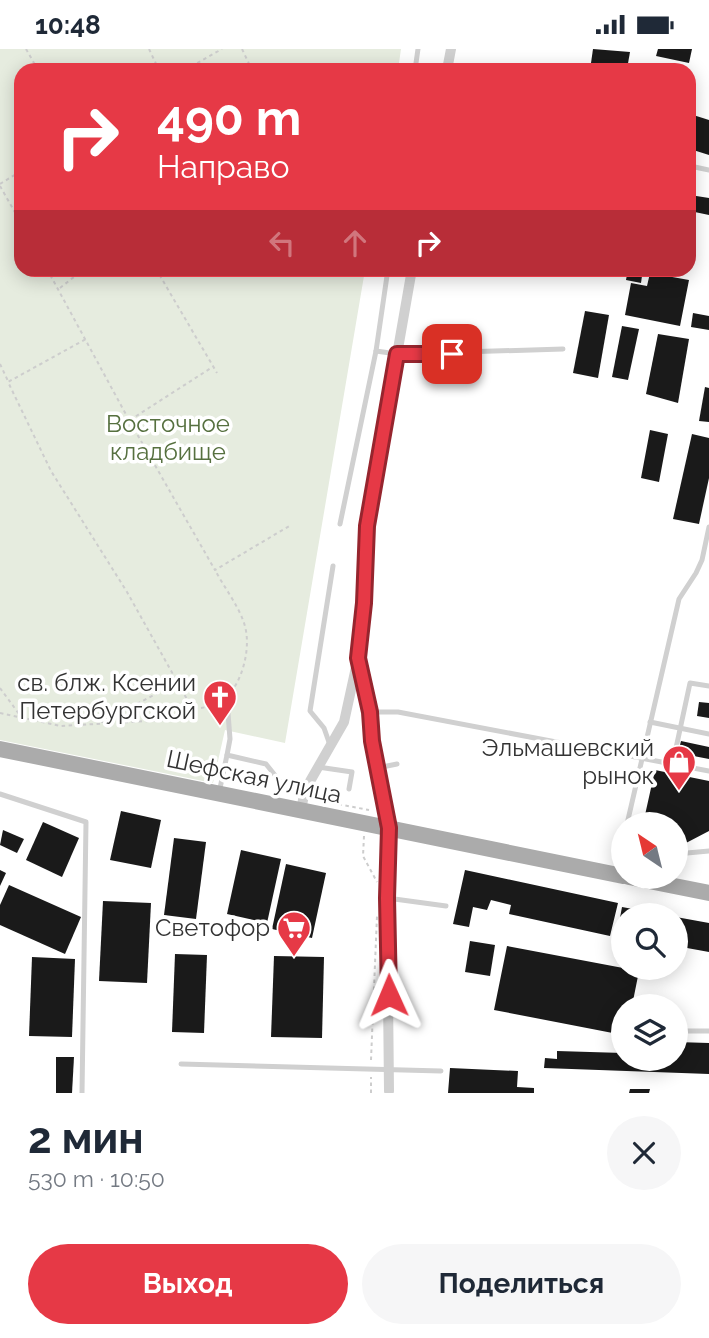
<!DOCTYPE html>
<html lang="ru">
<meta charset="utf-8">
<style>
body{margin:0;font-family:Raleway,sans-serif;background:#f6f6f7;color:#1f2937;height:100vh;display:flex;flex-direction:column;font-size:26px;white-space:nowrap}
*{box-sizing:border-box;margin:0}
p{font-size:23px;color:#747a83}
.icon{flex:none;width:38px;height:38px;fill:none;stroke:currentColor;stroke-width:2;stroke-linecap:round;stroke-linejoin:round}
.map{position:relative;height:1044px;overflow:hidden}
.panel{display:flex;flex-direction:column;background:#fff;flex:1}
.panel>*{flex:none}
.guide{position:absolute;left:14px;top:14px;width:682px;height:214px;border-radius:21px;box-shadow:0 4px 18px #0003;background:#e63946;color:#fff;overflow:hidden}
.needle{width:46px;rotate:325deg}
.fabs{position:absolute;left:611px;top:763px;display:grid;gap:14px}
.fabs a{display:grid;place-items:center;width:77px;height:77px;border-radius:50%;background:#fff;box-shadow:0 4px 18px #0003;font-size:35px}
.pin{position:absolute;display:grid;place-items:center;width:60px;height:60px;color:#fff;margin:-30px;border-radius:14px;box-shadow:0 4px 10px #0006}
.me{position:absolute;width:77px;margin:-38px;rotate:359deg;stroke-linejoin:round;filter:drop-shadow(0 0 5px #0008)}
.turn{display:flex;align-items:center;gap:24px;height:147px;padding:0 28px;font-size:32px}
.turn .icon{width:91px;height:91px;stroke-width:2.5}
.turn b{display:block;font-size:49px;line-height:60px}
.lanes{display:flex;align-items:center;height:66px;padding:0 28px;background:#0003;justify-content:center;gap:35px;direction:ltr}
.lanes .off{opacity:.35}
.round{display:grid;place-items:center;flex:none;width:74px;height:74px;border-radius:37px;background:#f6f6f7}
.summary{display:flex;align-items:center;justify-content:space-between;height:119px;padding:0 28px}
h1{font-size:42px;font-weight:700;line-height:52px}
.primary-button{display:flex;gap:14px;margin-top:auto;padding:14px 28px}
.primary-button a{flex:1;height:80px;border-radius:42px;background:#e63946;color:#fff;font-size:28px;font-weight:700;line-height:80px;text-align:center}
.primary-button a+a{background:#f6f6f7;color:#1f2937}
.status{display:flex;justify-content:space-between;align-items:center;height:49px;padding:0 35px;background:#fff;direction:ltr}
.status svg{height:19px;fill:currentColor}
.map>svg:first-child{display:block}
.green{fill:#e6ecdf}
.building{fill:#1a1a1a}
.lines{fill:none;stroke-linecap:round;stroke-linejoin:round}
.path{stroke:#cdcdcd;stroke-width:2;stroke-dasharray:3.5 3.5;stroke-linecap:butt}
.lane{stroke:#d0d0d0;stroke-width:5}
.street{stroke:#d0d0d0;stroke-width:10}
.primary{stroke:#ababab;stroke-width:16}
.route-casing{stroke:#96252e;stroke-width:18}
.route{stroke:#e63946;stroke-width:12}
.labels{text-anchor:middle;stroke-width:7;stroke-linejoin:round;paint-order:stroke}
.park-label{font-size:24px;fill:#56703f;stroke:#fff}
.poi-label{font-size:24px;fill:#333;stroke:#fff;text-anchor:end}
.street-label{font-size:24px;fill:#333;stroke:#fff}
</style>
<div class="status"><b>10:48</b><svg viewBox="0 0 49 12"><path d="M0 12V9h3v3zM5 12V6h3v6zM10 12V3h3v9zM15 12V0h3v12zM26 1h20v11H26zM47 4h2v5h-2z"/></svg></div>
<div class="map">
<svg width="709" height="1044" viewBox="0 0 709 1044">
<rect width="100%" height="100%" fill="#fff"/>
<path class="green" d="M 0,0 L 401,0 L 398,21 L 21,21 L 21,220 L 365,221 L 285,694 L 225,681 L 213,734 L 0,691 Z"/>
<g class="building">
<path d="M 593,0 L 630,3 L 627,20 L 591,14 Z"/>
<path d="M 658,0 L 692,0 L 689,14 L 656,7 Z"/>
<path d="M 690,65 L 709,71 L 709,106 L 690,100 Z"/>
<path d="M 690,146 L 709,149 L 709,166 L 690,162 Z"/>
<path d="M 628,220 L 643,220 L 641,234 L 626,231 Z"/>
<path d="M 650,224 L 689,231 L 680,277 L 625,266 L 631,234 L 647,237 Z"/>
<path d="M 585,262 L 609,266 L 598,329 L 573,324 Z"/>
<path d="M 693,264 L 709,267 L 709,281 L 691,278 Z"/>
<path d="M 622,277 L 639,280 L 628,331 L 612,328 Z"/>
<path d="M 658,285 L 689,290 L 678,354 L 646,345 Z"/>
<path d="M 705,338 L 709,339 L 709,373 L 699,372 Z"/>
<path d="M 650,381 L 668,385 L 659,433 L 641,429 Z"/>
<path d="M 692,385 L 709,389 L 709,429 L 699,475 L 673,470 Z"/>
<path d="M 699,653 L 709,654 L 709,669 L 697,667 Z"/>
<path d="M 681,692 L 709,698 L 709,710 L 678,704 Z"/>
<path d="M 655,721 L 709,732 L 709,782 L 686,794 L 676,792 L 676,775 L 643,775 Z"/>
<path d="M 121,762 L 161,771 L 151,819 L 110,811 Z"/>
<path d="M 43,773 L 79,789 L 62,828 L 26,811 Z"/>
<path d="M 3,781 L 24,790 L 17,804 L 0,796 Z"/>
<path d="M 174,789 L 206,793 L 196,870 L 164,866 Z"/>
<path d="M 241,801 L 281,810 L 267,874 L 227,865 Z"/>
<path d="M 286,815 L 326,824 L 312,889 L 272,880 Z"/>
<path d="M 0,821 L 6,824 L 0,837 Z"/>
<path d="M 465,821 L 618,854 L 610,887 L 509,865 L 511,856 L 491,851 L 487,861 L 473,858 L 469,878 L 453,875 Z"/>
<path d="M 9,836 L 81,868 L 65,905 L 0,876 L 0,856 Z"/>
<path d="M 103,852 L 151,854 L 147,934 L 99,932 Z"/>
<path d="M 622,858 L 660,865 L 660,866 L 623,866 L 623,887 L 617,885 Z"/>
<path d="M 676,868 L 709,874 L 709,903 L 676,897 Z"/>
<path d="M 470,892 L 495,896 L 490,927 L 465,923 Z"/>
<path d="M 507,897 L 639,922 L 632,957 L 623,957 L 623,986 L 494,961 Z"/>
<path d="M 175,905 L 207,906 L 204,984 L 172,983 Z"/>
<path d="M 274,907 L 324,908 L 322,989 L 271,988 Z"/>
<path d="M 32,908 L 75,910 L 72,988 L 29,987 Z"/>
<path d="M 676,993 L 709,994 L 709,1025 L 544,1019 L 545,1009 L 557,1010 L 557,1002 L 623,1004 L 623,1010 L 676,1010 Z"/>
<path d="M 56,1008 L 74,1008 L 72,1044 L 56,1044 Z"/>
<path d="M 450,1019 L 518,1022 L 517,1038 L 534,1039 L 534,1044 L 448,1044 Z"/>
<path d="M 630,1040 L 650,1040 L 649,1044 L 629,1044 Z"/>
</g>
<g class="lines">
<g class="path">
<path d="M 26,0 L 38,21"/>
<path d="M 149,0 L 159,21"/>
<path d="M 242,0 L 252,21"/>
<path d="M 185,21 L 222,0"/>
<path d="M 0,135 L 21,122"/>
<path d="M 0,137 L 21,174"/>
<path d="M 47,220 L 129,371 L 215,521 L 291,476"/>
<path d="M 156,220 L 217,324"/>
<path d="M 60,239 L 84,220"/>
<path d="M 0,315 L 8,332"/>
<path d="M 130,371 L 211,319"/>
<path d="M 0,639 L 22,669"/>
<path d="M 98,657 L 102,673 L 177,634"/>
<path d="M 229,659 L 234,640"/>
<path d="M 194,660 C 205,658 216,658 225,650 C 243,633 252,597 244,574 C 238,556 224,538 215,521"/>
<path d="M 0,664 L 61,677 L 166,671 L 193,661 L 127,543 L 51,422 L 8,333 L 86,290"/>
<path d="M 311,750 L 369,761"/>
<path d="M 364,787 L 363,807 L 377,833"/>
<path d="M 371,1011 L 377,867"/>
<path d="M 371,1044 L 371,1028"/>
</g>
<g class="lane">
<path d="M 415,21 L 418,0"/>
<path d="M 690,117 L 709,121"/>
<path d="M 376,302 L 397,305 L 563,300"/>
<path d="M 340,475 L 376,302 L 388,220"/>
<path d="M 370,663 L 398,663 L 709,722"/>
<path d="M 228,664 L 230,690 L 227,706 L 266,715 L 282,735 L 305,741"/>
<path d="M 650,673 L 709,685"/>
<path d="M 330,696 L 324,679 L 310,662 L 333,517"/>
<path d="M 673,713 L 690,634 L 709,637"/>
<path d="M 318,718 L 352,723 L 349,740"/>
<path d="M 377,719 L 397,715"/>
<path d="M 219,744 L 227,706"/>
<path d="M 0,745 L 86,773 L 82,1044"/>
<path d="M 627,775 L 679,550 L 696,524 L 702,511 L 709,478"/>
<path d="M 676,801 L 687,804 L 709,802"/>
<path d="M 617,822 L 623,795"/>
<path d="M 387,849 L 446,857"/>
<path d="M 676,982 L 709,982"/>
<path d="M 181,1015 L 441,1022"/>
</g>
<g class="street">
<path d="M 447,21 L 451,0"/>
<path d="M 359,615 L 389,779 L 387,849 L 389,1042"/>
<path d="M 301,761 L 305,741 L 344,673 L 358,609 L 364,554 L 367,477 L 412,220"/>
</g>
<g class="primary">
<path d="M 0,700 L 623,827"/>
<path d="M 629,828 L 709,844"/>
</g>
</g>
<g class="lines">
<g class="route-casing">
<path id="route" d="M 389,946 L 387,849 L 389,779 L 372,692 L 370,663 L 358,609 L 364,554 L 367,477 L 397,305 L 452,305"/>
</g>
<use href="#route" class="route"/>
</g>
<defs>
<g id="church-pin" transform="scale(1.75)"><path d="M0 17L-7.5 6A9.5 9.5 0 1 1 7.5 6Z" fill="#e63946" stroke="#fff"/><path d="M-1.2-6h2.4v3.5h3.3v2.4h-3.3V6h-2.4V-.1h-3.3v-2.4h3.3Z" fill="#fff"/></g>
<g id="shop-pin" transform="scale(1.75)"><path d="M0 17L-7.5 6A9.5 9.5 0 1 1 7.5 6Z" fill="#e63946" stroke="#fff"/><path d="M-5-2.5h2.3a2.7 3.5 0 0 1 5.4 0H5L5.5 6h-11ZM-1.5-2.5h3a1.5 2.3 0 0 0-3 0Z" fill="#fff"/></g>
<g id="supermarket-pin" transform="scale(1.75)"><path d="M0 17L-7.5 6A9.5 9.5 0 1 1 7.5 6Z" fill="#e63946" stroke="#fff"/><path d="M-6-5.5h2.5l.6 2H6L4.5 2H-2.5L-4.4-4H-6ZM-1.5 3.2a1.3 1.3 0 1 0 .1 0ZM3 3.2a1.3 1.3 0 1 0 .1 0Z" fill="#fff"/></g>
</defs>
<g fill-rule="evenodd">
<use href="#church-pin" x="220" y="648"/>
<use href="#shop-pin" x="679" y="713"/>
<use href="#supermarket-pin" x="294" y="879"/>
</g>
<g class="labels">
<g class="park-label">
<text x="168" y="383">Восточное<tspan x="168" dy="28">кладбище</tspan></text>
</g>
<g class="poi-label">
<text x="196" y="642">св. блж. Ксении<tspan x="196" dy="28">Петербургской</tspan></text>
<text x="654" y="707">Эльмашевский<tspan x="654" dy="28">рынок</tspan></text>
<text x="270" y="887">Светофор</text>
</g>
<g class="street-label">
<text transform="translate(254 728) rotate(12)" y="8">Шефская улица</text>
</g>
</g>
</svg>
<div class="fabs">
<a><svg class="needle" viewBox="-14 -14 28 28"><path d="M0-13l5 13h-10z" fill="#e53935"/><path d="M0 13l5-13h-10z" fill="#747a83"/></svg></a>
<a><svg class="icon" aria-label="search" viewBox="0 0 24 24"><circle cx="10" cy="10" r="6"/><path d="M15 15l6 6"/></svg></a>
<a><svg class="icon" aria-label="layers" viewBox="0 0 24 24"><path d="M12 4l9 5-9 5-9-5zM3 14l9 5 9-5"/></svg></a>
</div>
<div class="pin" style="left:452px;top:305px;background:#d93025"><svg class="icon" aria-label="arrive" viewBox="0 0 24 24"><path d="M6 21V4h12l-3 4 3 4H6"/></svg></div>
<svg class="me" style="left:389px;top:946px" viewBox="-20 -20 40 40"><path d="M0-17L14 15 0 8-14 15z" fill="#e63946" stroke="#fff" stroke-width="4"/></svg>
<div class="guide">
<div class="turn"><svg class="icon" aria-label="right" viewBox="0 0 24 24"><path d="M7 20v-9h11M14 6l5 5-5 5"/></svg><div><b>490 m</b>Направо</div></div>
<div class="lanes"><svg class="icon off" aria-label="left" viewBox="0 0 24 24"><path d="M17 20v-9H6M10 6l-5 5 5 5"/></svg><svg class="icon off" aria-label="ahead" viewBox="0 0 24 24"><path d="M12 20V5M6 11l6-6 6 6"/></svg><svg class="icon" aria-label="right" viewBox="0 0 24 24"><path d="M7 20v-9h11M14 6l5 5-5 5"/></svg></div>
</div>
</div>
<section class="panel">
<div class="summary"><div><h1>2 мин</h1><p>530 m · 10:50</p></div><a class="round"><svg class="icon" aria-label="close" viewBox="0 0 24 24"><path d="M6 6l12 12M18 6L6 18"/></svg></a></div>
<div class="primary-button"><a>Выход</a><a>Поделиться</a></div>
</section>
